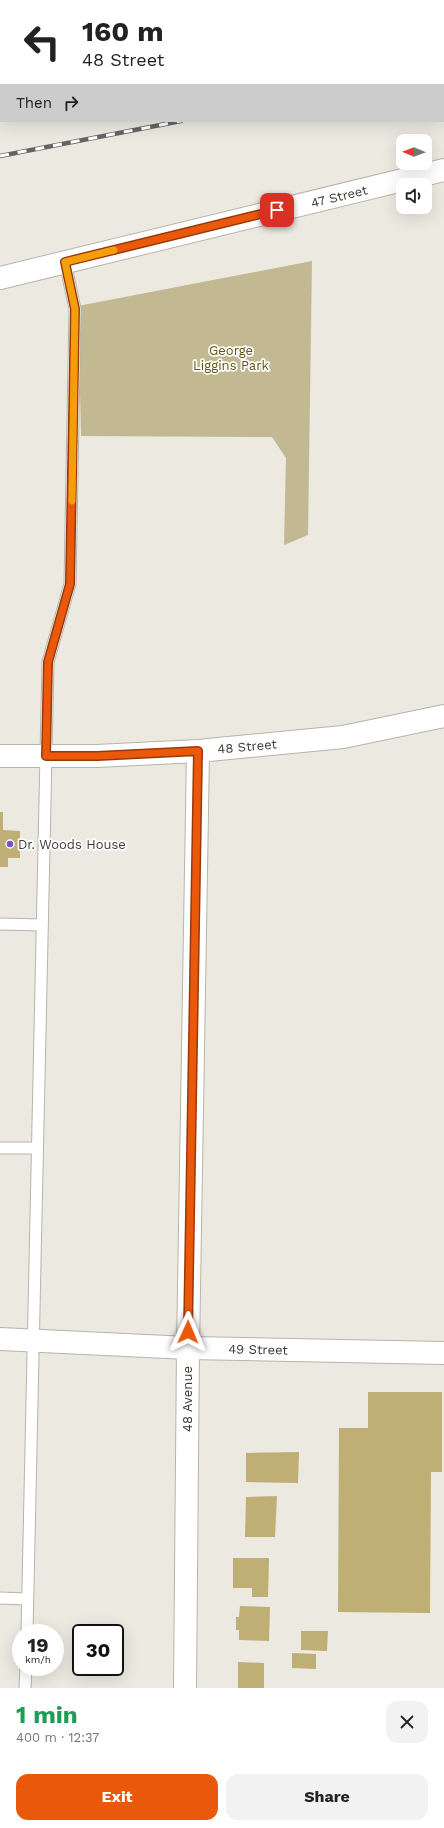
<!DOCTYPE html>
<meta charset="utf-8">
<style>
body{margin:0;font-family:"Work Sans",sans-serif;background:#f2f2f2;color:#222;height:100vh;display:flex;flex-direction:column;font-size:15px;white-space:nowrap}
*{box-sizing:border-box;margin:0}
p{font-size:13px;color:#767676}
.icon{flex:none;width:22px;height:22px;fill:none;stroke:currentColor;stroke-width:2;stroke-linecap:round;stroke-linejoin:round}
.map{position:relative;height:1688px;overflow:hidden}
.panel{display:flex;flex-direction:column;background:#fff;flex:1}
.panel>*{flex:none}
.top-card{position:absolute;left:0px;top:0px;width:444px;height:122px;box-shadow:0 4px 16px #0002;background:#fff;color:#222;overflow:hidden}
.needle{width:26px;rotate:271deg}
.tools{position:absolute;left:396px;top:134px;display:grid;gap:8px}
.tools a{display:grid;place-items:center;width:36px;height:36px;border-radius:8px;background:#fff;box-shadow:0 4px 16px #0002;font-size:20px}
.speed{position:absolute;left:12px;top:1624px;display:flex;gap:8px;font-size:20px;font-weight:700;text-align:center}
.speed>*{display:grid;place-content:center;width:52px;height:52px;border-radius:50%;background:#fff;box-shadow:0 4px 16px #0002;line-height:1}
.speed small{font-size:10px;font-weight:400}
.speed .limit{border:2px solid #111;border-radius:6px;background:#fff;color:#111}
.pin{position:absolute;display:grid;place-items:center;width:34px;height:34px;color:#fff;margin:-17px;border-radius:8px;box-shadow:0 2px 6px #0006}
.me{position:absolute;width:44px;margin:-22px;rotate:1deg;stroke-linejoin:round;filter:drop-shadow(0 0 3px #0008)}
.turn{display:flex;align-items:center;gap:14px;height:84px;padding:0 16px;font-size:18px}
.turn .icon{width:52px;height:52px;stroke-width:2.5}
.turn b{display:block;font-size:28px;line-height:34px}
.then{display:flex;align-items:center;height:38px;padding:0 16px;background:#0003;gap:8px;font-size:15px}
.round{display:grid;place-items:center;flex:none;width:42px;height:42px;border-radius:12px;background:#f2f2f2}
.summary{display:flex;align-items:center;justify-content:space-between;height:68px;padding:0 16px}
h1{font-size:24px;font-weight:700;line-height:30px;color:#1e9e55}
.action{display:flex;gap:8px;margin-top:auto;padding:8px 16px}
.action a{flex:1;height:46px;border-radius:12px;background:#ea580c;color:#fff;font-size:16px;font-weight:700;line-height:46px;text-align:center}
.action a+a{background:#f2f2f2;color:#222}
.map>svg:first-child{display:block}
.green{fill:#c2b892}
.building{fill:#bfaf75}
.lines{fill:none;stroke-linecap:round;stroke-linejoin:round}
.service-casing{stroke:#b6b4ab;stroke-width:13}
.minor-casing{stroke:#b6b4ab;stroke-width:24}
.secondary-casing{stroke:#b6b4ab;stroke-width:24}
.path{stroke:#b5b3ac;stroke-width:2.5;stroke-dasharray:1 3;stroke-linecap:butt}
.service{stroke:#fff;stroke-width:11}
.minor{stroke:#fff;stroke-width:22}
.secondary{stroke:#f1eefe;stroke-width:22}
.rail-casing{stroke:#656460;stroke-width:4.5}
.rail{stroke:#fff;stroke-width:3;stroke-dasharray:9;stroke-linecap:butt}
.route-casing{stroke:#983908;stroke-width:10}
.route{stroke:#ea580c;stroke-width:7}
.slow{stroke:#f59e0b;stroke-width:7}
.poi-dot{fill:#7552cc;stroke:#fff;stroke-width:1.5}
.labels{text-anchor:middle;stroke-width:3.5;stroke-linejoin:round;paint-order:stroke}
.street-label{font-size:13px;fill:#3b3a37;stroke:#fff}
.park-label{font-size:13px;fill:#65550d;stroke:#fff}
.poi-label{font-size:13px;fill:#3b3a37;stroke:#fff;text-anchor:start}
</style>
<div class="map">
<svg width="444" height="1688" viewBox="0 0 444 1688">
<rect width="100%" height="100%" fill="#ece9e1"/>
<path class="green" d="M 312,261 L 308,535 L 284,545 L 286,458 L 272,437 L 81,436 L 78,306 Z"/>
<g class="building">
<path d="M 0,812 L 3,812 L 3,830 L 20,831 L 20,858 L 8,858 L 8,867 L 0,867 Z"/>
<path d="M 368,1392 L 442,1392 L 442,1472 L 431,1472 L 430,1613 L 338,1612 L 339,1428 L 368,1428 Z"/>
<path d="M 299,1452 L 298,1483 L 246,1482 L 246,1453 Z"/>
<path d="M 277,1496 L 275,1537 L 245,1537 L 246,1497 Z"/>
<path d="M 233,1558 L 269,1558 L 268,1597 L 252,1597 L 252,1588 L 233,1588 Z"/>
<path d="M 240,1606 L 270,1607 L 269,1641 L 239,1640 L 239,1630 L 236,1630 L 236,1617 L 239,1617 Z"/>
<path d="M 301,1631 L 328,1631 L 327,1651 L 301,1650 Z"/>
<path d="M 292,1653 L 316,1654 L 316,1669 L 292,1668 Z"/>
<path d="M 238,1662 L 264,1663 L 264,1688 L 238,1688 Z"/>
</g>
<g class="lines">
<g class="service-casing">
<g id="service">
<path d="M 0,924 L 42,925"/>
<path d="M 0,1148 L 37,1148"/>
<path d="M 0,1598 L 27,1599"/>
<path d="M 27,1633 L 48,662 L 70,584 L 75,309 L 65,262"/>
<path d="M 25,1688 L 26,1667"/>
</g>
</g>
<g class="minor-casing">
<g id="minor">
<path d="M 0,278 L 444,170"/>
<path d="M 0,756 L 97,756 L 198,751 L 343,737 L 444,716"/>
<path d="M 0,1339 L 188,1348 L 444,1353"/>
<path d="M 185,1688 L 188,1348 L 198,751"/>
</g>
</g>
<g class="secondary-casing">
<g id="secondary">
<path d="M 270,1 L 277,0"/>
<path d="M 387,1 L 391,0"/>
<path d="M 0,44 L 1,44"/>
<path d="M 0,79 L 1,79"/>
</g>
</g>
<g class="path">
<path d="M 77,1 L 83,0"/>
<path d="M 0,18 L 1,18"/>
<path d="M 443,27 L 444,26"/>
<path d="M 0,114 L 1,114"/>
</g>
<use href="#service" class="service"/>
<use href="#minor" class="minor"/>
<use href="#secondary" class="secondary"/>
<g class="rail-casing">
<g id="rail">
<path d="M 443,70 L 444,70"/>
<path d="M 0,156 L 181,121"/>
</g>
</g>
<use href="#rail" class="rail"/>
</g>
<g class="lines">
<g class="route-casing">
<path id="route" d="M 188,1332 L 198,751 L 97,756 L 46,756 L 48,662 L 70,584 L 75,309 L 65,262 L 277,210"/>
</g>
<use href="#route" class="route"/>
<path class="slow" d="M 72,501 L 75,309 L 65,262 L 114,250"/>
</g>
<circle class="poi-dot" cx="10" cy="844" r="4"/>
<g class="labels">
<g class="street-label">
<text transform="translate(339 196) rotate(-14)" y="5">47 Street</text>
<text transform="translate(247 746) rotate(-5)" y="5">48 Street</text>
<text transform="translate(258 1349) rotate(1)" y="5">49 Street</text>
<text transform="translate(187 1399) rotate(-90)" y="5">48 Avenue</text>
</g>
<g class="park-label">
<text x="231" y="355">George<tspan x="231" dy="15">Liggins Park</tspan></text>
</g>
<g class="poi-label">
<text x="18" y="849">Dr. Woods House</text>
</g>
</g>
</svg>
<div class="tools">
<a><svg class="needle" viewBox="-14 -14 28 28"><path d="M0-13l5 13h-10z" fill="#e53935"/><path d="M0 13l5-13h-10z" fill="#767676"/></svg></a>
<a><svg class="icon" aria-label="sound" viewBox="0 0 24 24"><path d="M4 9h4l5-4v14l-5-4H4zM17 9q2 3 0 6"/></svg></a>
</div>
<div class="speed"><div>19<small>km/h</small></div><div class="limit">30</div></div>
<div class="pin" style="left:277px;top:210px;background:#d93025"><svg class="icon" aria-label="arrive" viewBox="0 0 24 24"><path d="M6 21V4h12l-3 4 3 4H6"/></svg></div>
<svg class="me" style="left:188px;top:1332px" viewBox="-20 -20 40 40"><path d="M0-17L14 15 0 8-14 15z" fill="#ea580c" stroke="#fff" stroke-width="4"/></svg>
<div class="top-card">
<div class="turn"><svg class="icon" aria-label="left" viewBox="0 0 24 24"><path d="M17 20v-9H6M10 6l-5 5 5 5"/></svg><div><b>160 m</b>48 Street</div></div>
<div class="then">Then<svg class="icon" aria-label="right" viewBox="0 0 24 24"><path d="M7 20v-9h11M14 6l5 5-5 5"/></svg></div>
</div>
</div>
<section class="panel">
<div class="summary"><div><h1>1 min</h1><p>400 m · 12:37</p></div><a class="round"><svg class="icon" aria-label="close" viewBox="0 0 24 24"><path d="M6 6l12 12M18 6L6 18"/></svg></a></div>
<div class="action"><a>Exit</a><a>Share</a></div>
</section>
